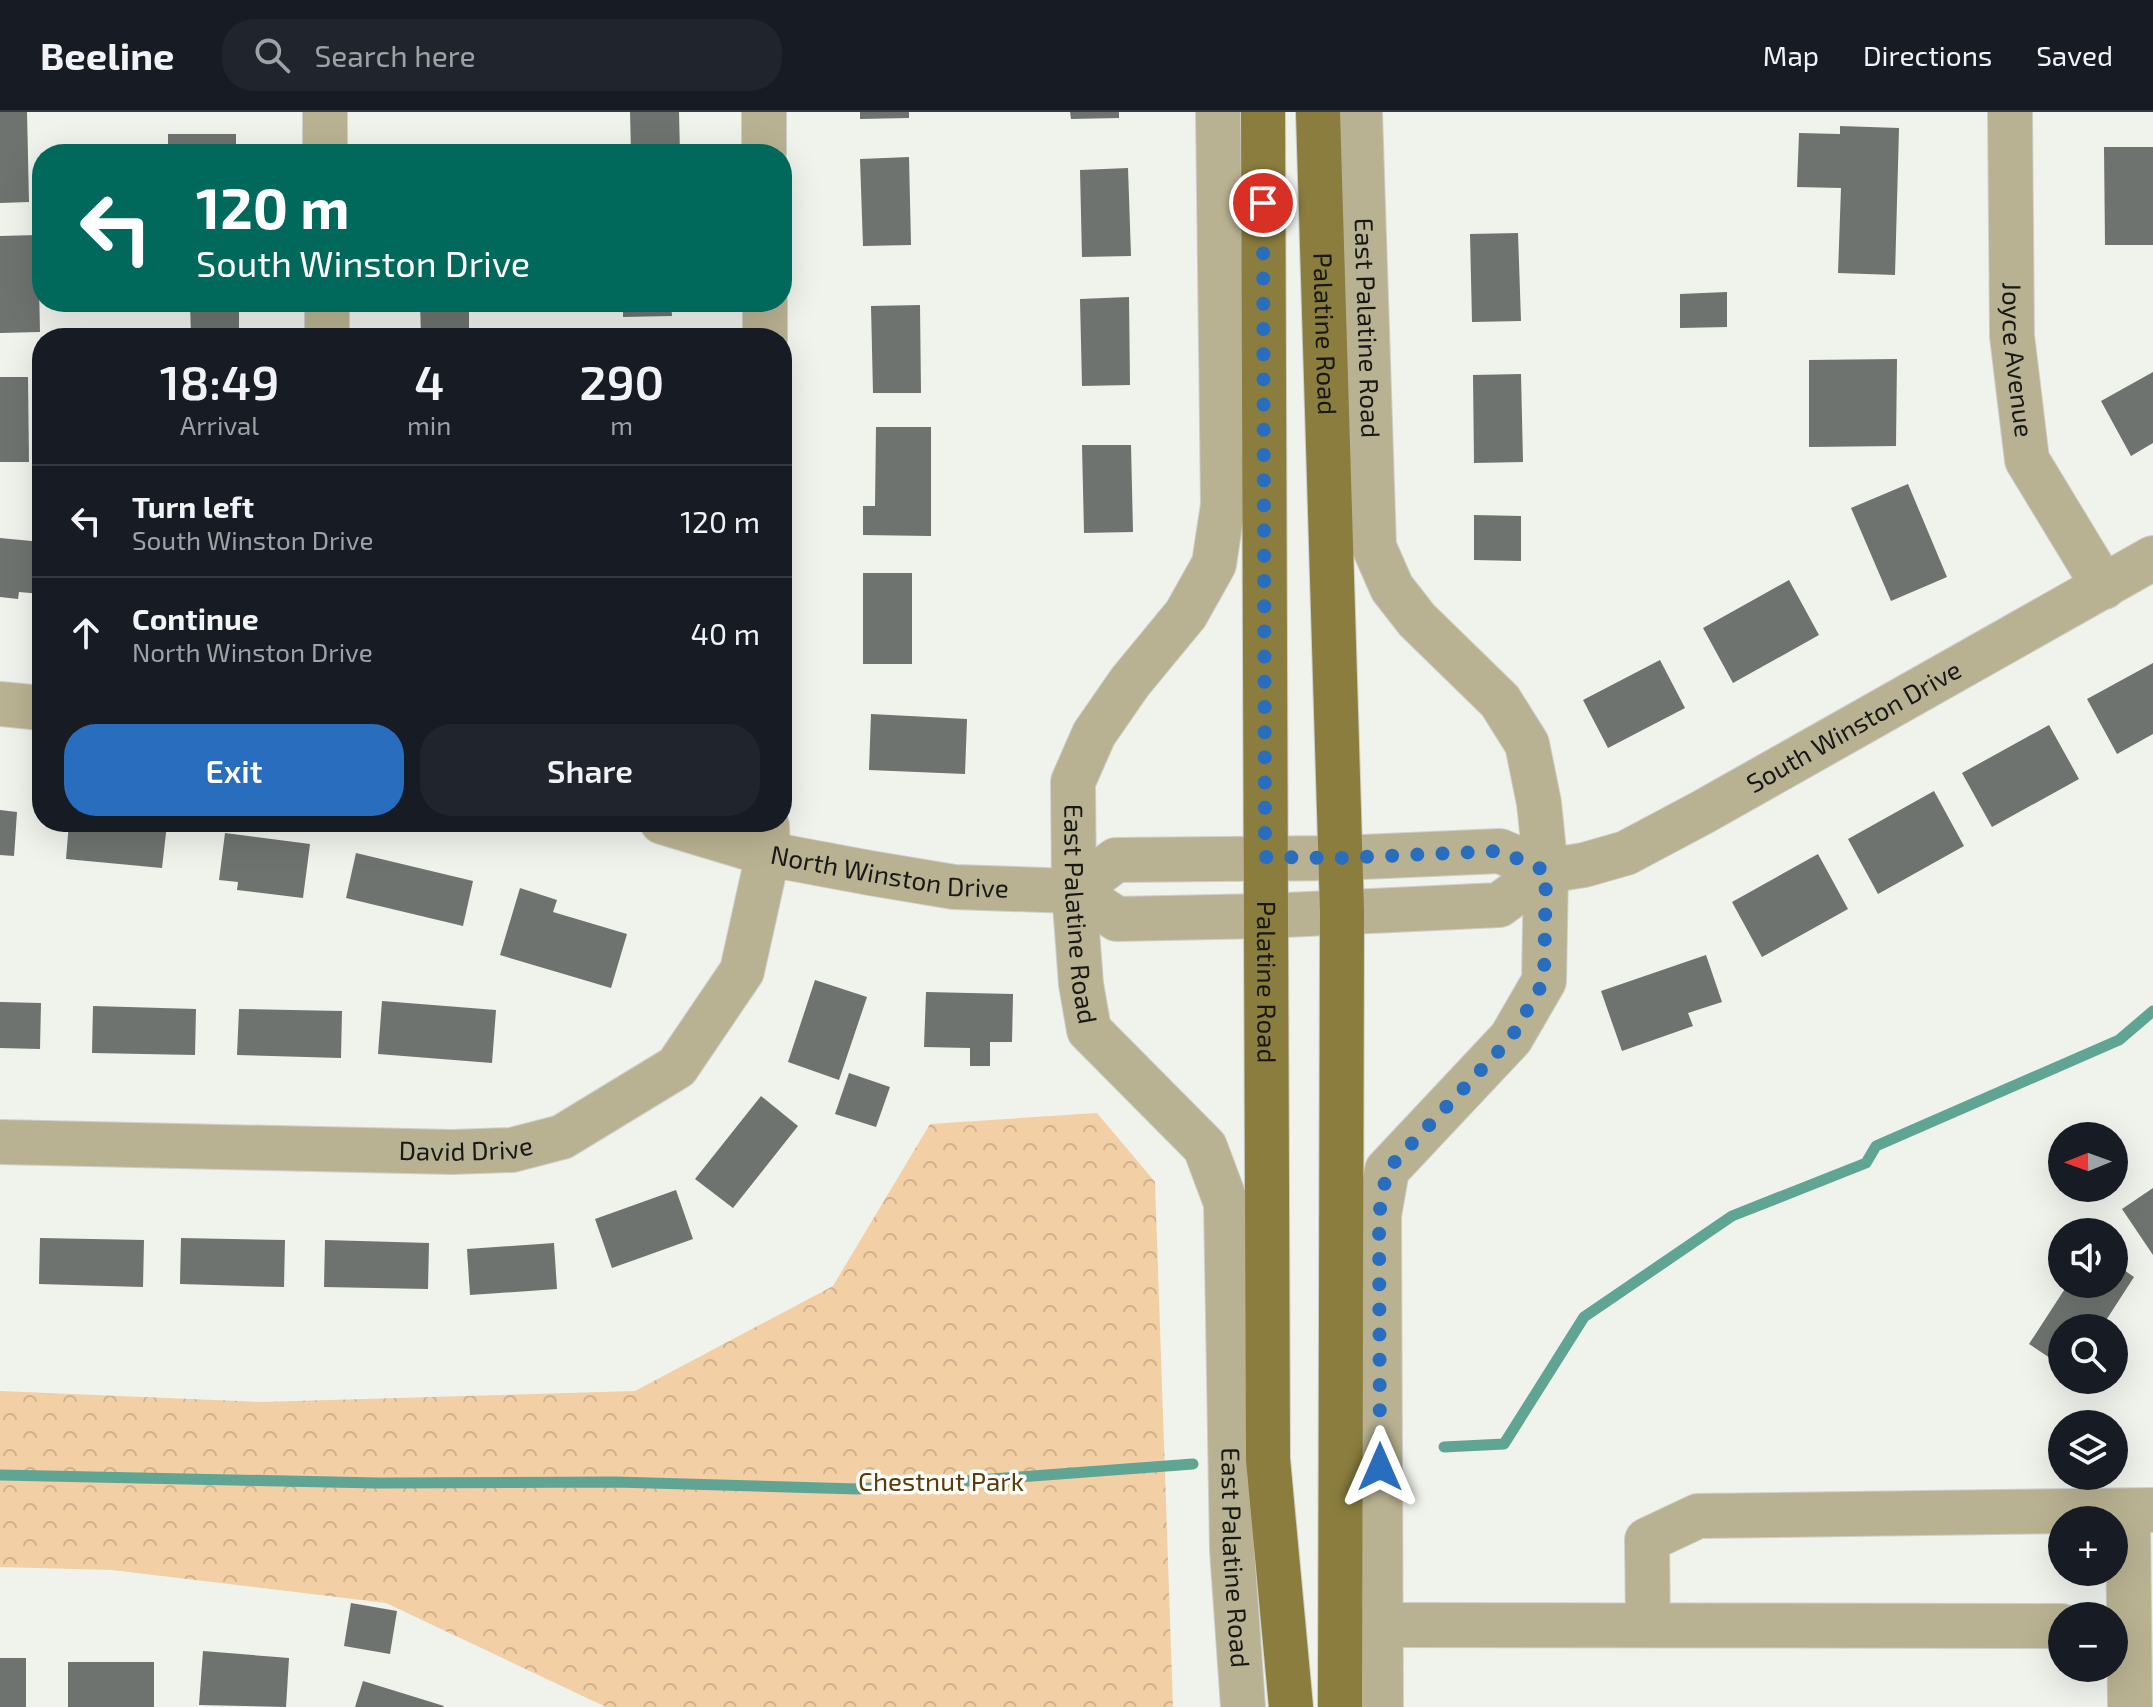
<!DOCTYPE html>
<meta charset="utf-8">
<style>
body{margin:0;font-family:"Exo 2",sans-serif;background:#20242c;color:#f1f3f6;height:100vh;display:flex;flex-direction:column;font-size:30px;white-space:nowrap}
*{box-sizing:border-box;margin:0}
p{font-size:26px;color:#9ea1a6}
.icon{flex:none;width:44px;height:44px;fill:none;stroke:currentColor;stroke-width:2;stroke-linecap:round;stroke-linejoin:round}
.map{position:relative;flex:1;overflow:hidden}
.drawer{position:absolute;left:32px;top:216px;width:760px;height:504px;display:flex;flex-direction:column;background:#171b24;border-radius:32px;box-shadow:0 8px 32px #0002}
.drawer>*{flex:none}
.hud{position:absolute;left:32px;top:32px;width:760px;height:168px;border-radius:32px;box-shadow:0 8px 32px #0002;background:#00695c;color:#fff;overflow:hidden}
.needle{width:52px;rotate:269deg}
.controls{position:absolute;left:2048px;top:1010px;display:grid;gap:16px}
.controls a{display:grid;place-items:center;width:80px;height:80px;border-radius:50%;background:#171b24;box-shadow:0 8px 32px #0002;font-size:40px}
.pin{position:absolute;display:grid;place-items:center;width:68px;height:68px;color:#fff;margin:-34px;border:4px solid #fff;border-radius:50%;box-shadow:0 2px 8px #0007}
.me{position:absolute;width:88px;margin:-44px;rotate:0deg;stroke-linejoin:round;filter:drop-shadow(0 0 6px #0008)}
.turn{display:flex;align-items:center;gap:28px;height:168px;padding:0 32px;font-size:36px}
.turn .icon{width:104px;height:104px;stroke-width:2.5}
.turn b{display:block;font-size:56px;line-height:68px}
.eta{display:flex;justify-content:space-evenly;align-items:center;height:136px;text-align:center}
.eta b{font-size:48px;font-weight:600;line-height:56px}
.button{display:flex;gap:16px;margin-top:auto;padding:16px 32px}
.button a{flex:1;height:92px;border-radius:32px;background:#296dbe;color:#fff;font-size:32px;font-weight:600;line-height:92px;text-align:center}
.button a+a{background:#20242c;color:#f1f3f6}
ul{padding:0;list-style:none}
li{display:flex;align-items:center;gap:24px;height:112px;padding:0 32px;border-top:2px solid #363941}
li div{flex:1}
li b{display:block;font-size:30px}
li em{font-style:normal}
header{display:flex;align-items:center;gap:48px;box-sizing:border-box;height:112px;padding:0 40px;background:#171b24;border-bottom:2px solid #363941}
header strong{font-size:38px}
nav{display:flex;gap:44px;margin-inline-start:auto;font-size:28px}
.search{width:560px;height:72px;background:#20242c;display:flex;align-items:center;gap:20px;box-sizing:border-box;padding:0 28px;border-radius:32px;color:#9ea1a6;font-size:30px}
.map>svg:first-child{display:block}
.forest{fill:url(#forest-crowns)}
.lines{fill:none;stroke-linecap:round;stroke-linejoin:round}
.stream{stroke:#60a593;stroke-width:11}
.building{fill:#6e736f}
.minor-casing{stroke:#cdcfca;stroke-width:46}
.major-casing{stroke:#cdcfca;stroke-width:46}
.minor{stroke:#b9b292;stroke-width:44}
.major{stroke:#8a7d3e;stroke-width:44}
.route{stroke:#296dbe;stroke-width:14;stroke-dasharray:0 25.2}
.labels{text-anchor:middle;stroke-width:7;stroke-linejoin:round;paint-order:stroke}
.street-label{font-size:26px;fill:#181916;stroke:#fefffc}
.park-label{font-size:26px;fill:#5d3b07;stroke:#fefffc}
</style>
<header>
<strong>Beeline</strong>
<div class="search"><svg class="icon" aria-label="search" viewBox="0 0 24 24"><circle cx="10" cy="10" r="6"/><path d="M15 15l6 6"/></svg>Search here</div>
<nav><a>Map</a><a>Directions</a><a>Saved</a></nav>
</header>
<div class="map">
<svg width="2153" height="1595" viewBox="0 0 2153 1595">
<defs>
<pattern id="forest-crowns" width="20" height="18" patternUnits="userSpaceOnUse" patternTransform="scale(2)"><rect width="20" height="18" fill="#f3cfa5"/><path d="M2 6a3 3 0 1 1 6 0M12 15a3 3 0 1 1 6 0" fill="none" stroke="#d0b18d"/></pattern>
</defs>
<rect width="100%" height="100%" fill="#f0f2ec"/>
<path class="forest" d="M 1097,1001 L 1155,1070 L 1173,1595 L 606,1595 L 386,1491 L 112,1458 L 0,1455 L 0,1279 L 261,1290 L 635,1279 L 833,1174 L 930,1012 Z"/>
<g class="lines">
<g class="stream">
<path d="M 1444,1335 L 1504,1332 L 1584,1205 L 1732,1104 L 1866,1051 L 1876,1034 L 2119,928 L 2153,899"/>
<path d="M 0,1363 L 378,1371 L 616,1370 L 857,1377 L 1193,1352"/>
</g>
</g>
<g class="building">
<path d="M 0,0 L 27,0 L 29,90 L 0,91 Z"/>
<path d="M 630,0 L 679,0 L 680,42 L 631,42 Z"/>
<path d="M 860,0 L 909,0 L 909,6 L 860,7 Z"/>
<path d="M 1070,0 L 1119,0 L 1119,6 L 1071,7 Z"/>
<path d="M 1840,14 L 1899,16 L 1895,163 L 1838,161 L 1841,76 L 1797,75 L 1799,21 L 1840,22 Z"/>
<rect x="168" y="22" width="68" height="20"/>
<path d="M 2104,35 L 2153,35 L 2153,133 L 2105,133 Z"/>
<path d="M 467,36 L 467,42 L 419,42 L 419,37 Z"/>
<path d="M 909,45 L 911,133 L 863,134 L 860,47 Z"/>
<path d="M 1128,56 L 1131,144 L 1082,145 L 1080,58 Z"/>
<path d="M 1518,121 L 1521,209 L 1472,210 L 1470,122 Z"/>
<path d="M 38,123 L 40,220 L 0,221 L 0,124 Z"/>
<path d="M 1727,180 L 1727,215 L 1680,216 L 1680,182 Z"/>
<path d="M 1129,185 L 1130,273 L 1082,274 L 1080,187 Z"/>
<path d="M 190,190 L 239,190 L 239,226 L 191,226 Z"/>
<path d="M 420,190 L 469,190 L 469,226 L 421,226 Z"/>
<path d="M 623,190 L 671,190 L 672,204 L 623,205 Z"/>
<path d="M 920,193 L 921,281 L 873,281 L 871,194 Z"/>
<path d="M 1897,247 L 1896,334 L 1809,335 L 1809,248 Z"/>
<path d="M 2153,260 L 2153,331 L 2131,344 L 2101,289 Z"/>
<path d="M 1521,262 L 1523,350 L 1474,351 L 1473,263 Z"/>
<path d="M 0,265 L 28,265 L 29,350 L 0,350 Z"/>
<path d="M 876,315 L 931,315 L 931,424 L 863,423 L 863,394 L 875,394 Z"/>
<path d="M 1082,333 L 1131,333 L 1133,420 L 1084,421 Z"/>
<path d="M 1908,372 L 1947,465 L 1891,489 L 1851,396 Z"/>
<path d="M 1474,403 L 1521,404 L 1521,449 L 1474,448 Z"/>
<path d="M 0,426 L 42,430 L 42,482 L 19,480 L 18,487 L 0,485 Z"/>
<rect x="863" y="461" width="49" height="91"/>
<path d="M 1789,468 L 1819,523 L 1733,571 L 1703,516 Z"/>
<path d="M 1660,548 L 1685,596 L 1608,636 L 1583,588 Z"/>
<path d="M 2153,551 L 2153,622 L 2117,642 L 2087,587 Z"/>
<path d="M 871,602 L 967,607 L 965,662 L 869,658 Z"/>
<path d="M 2049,613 L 2079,667 L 1992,715 L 1962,661 Z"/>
<path d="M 1934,679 L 1964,734 L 1878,782 L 1848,727 Z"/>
<path d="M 0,698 L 17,700 L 14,744 L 0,743 Z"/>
<path d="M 69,710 L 167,712 L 162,756 L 66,747 Z"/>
<path d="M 225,721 L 310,732 L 303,786 L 237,778 L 238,770 L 219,768 Z"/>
<path d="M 356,741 L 473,769 L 463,814 L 346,786 Z"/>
<path d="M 1818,742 L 1848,797 L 1762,845 L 1732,790 Z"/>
<path d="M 520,776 L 557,788 L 553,800 L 627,822 L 611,876 L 500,843 Z"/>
<path d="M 1706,843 L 1722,890 L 1688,901 L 1693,914 L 1622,939 L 1601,879 Z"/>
<path d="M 815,868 L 867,885 L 839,968 L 788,950 Z"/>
<path d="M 926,880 L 1013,882 L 1012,930 L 990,930 L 990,954 L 970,954 L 970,936 L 924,935 Z"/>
<path d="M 382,889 L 496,898 L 492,951 L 378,942 Z"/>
<path d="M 0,890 L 41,891 L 40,937 L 0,936 Z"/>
<path d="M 93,894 L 196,897 L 195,943 L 92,941 Z"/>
<path d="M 239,897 L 342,899 L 341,946 L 237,943 Z"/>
<path d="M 849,961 L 890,975 L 876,1015 L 835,1002 Z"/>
<path d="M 761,984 L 798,1014 L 733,1096 L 695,1067 Z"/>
<path d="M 2153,1076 L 2153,1143 L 2122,1097 Z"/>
<path d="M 676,1078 L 693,1127 L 612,1156 L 595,1107 Z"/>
<path d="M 40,1126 L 144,1128 L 143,1175 L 39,1172 Z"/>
<path d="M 181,1126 L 285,1128 L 284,1175 L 180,1172 Z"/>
<path d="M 325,1128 L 429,1131 L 428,1177 L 324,1175 Z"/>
<path d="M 554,1131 L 557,1177 L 470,1183 L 467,1137 Z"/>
<path d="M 2114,1151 L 2134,1165 L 2101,1216 L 2062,1216 L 2062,1254 L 2029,1232 L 2068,1172 L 2114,1172 Z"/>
<path d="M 351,1491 L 397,1499 L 390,1542 L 344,1534 Z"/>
<path d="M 203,1539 L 289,1546 L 286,1595 L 199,1593 Z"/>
<rect x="0" y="1546" width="26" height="49"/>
<rect x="68" y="1550" width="86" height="45"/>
<path d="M 363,1569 L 444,1594 L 443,1595 L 355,1595 Z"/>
</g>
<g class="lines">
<g class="minor-casing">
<g id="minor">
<path d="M 325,0 L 325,42"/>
<path d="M 764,0 L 764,42"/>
<path id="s1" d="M 1218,0 L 1223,393 L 1214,452 L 1186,502 L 1130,570 L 1094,622 L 1073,670 L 1074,779 L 1081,872 L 1089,918 L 1205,1035 L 1226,1091 L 1232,1438 L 1243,1595"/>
<path id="s2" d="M 1360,0 L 1374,435 L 1392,476 L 1417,508 L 1500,589 L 1527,632 L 1539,691 L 1546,759 L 1544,869 L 1511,926 L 1387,1058 L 1379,1103 L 1381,1595"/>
<path id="s3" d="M 2010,0 L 2012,224 L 2027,348 L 2104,475"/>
<path d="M 327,190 L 327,226"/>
<path d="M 765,190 L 765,226"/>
<path d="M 0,592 L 42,596"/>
<path id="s4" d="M 662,710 L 768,742 L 870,761 L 954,775 L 1074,779 L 1117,807 L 1265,804 L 1499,793 L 1546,759 L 1584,753 L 1626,741 L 1703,700 L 2153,446"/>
<path d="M 1074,779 L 1116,748 L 1340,746 L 1500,739 L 1546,759"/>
<path id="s5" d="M 0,1030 L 452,1040 L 512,1038 L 562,1025 L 677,955 L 742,859 L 768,742 L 767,714"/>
<path d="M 2128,1399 L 2130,1595"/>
<path d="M 1648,1512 L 1647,1428 L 1698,1404 L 2153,1398"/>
<path d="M 1380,1513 L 2062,1514"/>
</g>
</g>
<g class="major-casing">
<g id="major">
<path id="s6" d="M 1263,0 L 1268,1347 L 1291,1595"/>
<path id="s7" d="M 1318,0 L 1342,799 L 1340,1595"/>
</g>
</g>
<use href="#minor" class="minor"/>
<use href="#major" class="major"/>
</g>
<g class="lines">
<path class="route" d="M 1263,91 L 1265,745 L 1340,746 L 1500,739 L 1546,759 L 1544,869 L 1511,926 L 1387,1058 L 1379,1103 L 1380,1355"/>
</g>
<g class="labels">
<g class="street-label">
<text dy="9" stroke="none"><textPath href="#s2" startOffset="216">East Palatine Road</textPath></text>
<text dy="9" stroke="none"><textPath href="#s7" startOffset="222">Palatine Road</textPath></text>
<text dy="9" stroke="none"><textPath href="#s3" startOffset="248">Joyce Avenue</textPath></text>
<text dy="9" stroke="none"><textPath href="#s4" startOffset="1254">South Winston Drive</textPath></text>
<text dy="9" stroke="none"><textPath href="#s4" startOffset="234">North Winston Drive</textPath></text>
<text dy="9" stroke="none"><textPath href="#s1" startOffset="846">East Palatine Road</textPath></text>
<text dy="9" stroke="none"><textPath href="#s6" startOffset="870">Palatine Road</textPath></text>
<text dy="9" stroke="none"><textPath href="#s5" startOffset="466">David Drive</textPath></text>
<text dy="9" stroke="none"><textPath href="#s1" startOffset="1542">East Palatine Road</textPath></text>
</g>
<g class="park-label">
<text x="941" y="1379">Chestnut Park</text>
</g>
</g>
</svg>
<div class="controls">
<a><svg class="needle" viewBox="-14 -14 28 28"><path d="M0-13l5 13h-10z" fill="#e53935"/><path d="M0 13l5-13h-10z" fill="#9ea1a6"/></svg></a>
<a><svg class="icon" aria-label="sound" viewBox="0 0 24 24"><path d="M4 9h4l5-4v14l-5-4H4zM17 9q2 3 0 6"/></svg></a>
<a><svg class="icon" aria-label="search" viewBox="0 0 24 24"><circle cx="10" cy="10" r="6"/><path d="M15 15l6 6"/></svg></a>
<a><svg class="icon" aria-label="layers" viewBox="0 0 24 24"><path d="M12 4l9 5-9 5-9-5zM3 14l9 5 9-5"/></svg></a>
<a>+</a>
<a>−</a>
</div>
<div class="pin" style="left:1263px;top:91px;background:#d93025"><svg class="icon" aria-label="arrive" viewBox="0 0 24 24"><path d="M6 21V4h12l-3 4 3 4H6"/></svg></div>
<svg class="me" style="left:1380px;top:1355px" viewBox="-20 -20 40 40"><path d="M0-17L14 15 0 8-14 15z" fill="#296dbe" stroke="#fff" stroke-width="4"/></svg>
<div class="hud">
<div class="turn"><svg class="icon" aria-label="left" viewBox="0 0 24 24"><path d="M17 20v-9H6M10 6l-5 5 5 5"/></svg><div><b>120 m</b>South Winston Drive</div></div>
</div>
<section class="drawer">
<div class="eta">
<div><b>18:49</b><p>Arrival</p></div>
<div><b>4</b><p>min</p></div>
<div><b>290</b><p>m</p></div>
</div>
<ul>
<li><svg class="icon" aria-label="left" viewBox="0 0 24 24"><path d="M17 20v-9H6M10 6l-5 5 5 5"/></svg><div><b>Turn left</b><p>South Winston Drive</p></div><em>120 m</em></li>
<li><svg class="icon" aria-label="ahead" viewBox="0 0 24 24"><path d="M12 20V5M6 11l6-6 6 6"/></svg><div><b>Continue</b><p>North Winston Drive</p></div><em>40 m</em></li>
</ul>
<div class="button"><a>Exit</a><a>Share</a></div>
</section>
</div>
